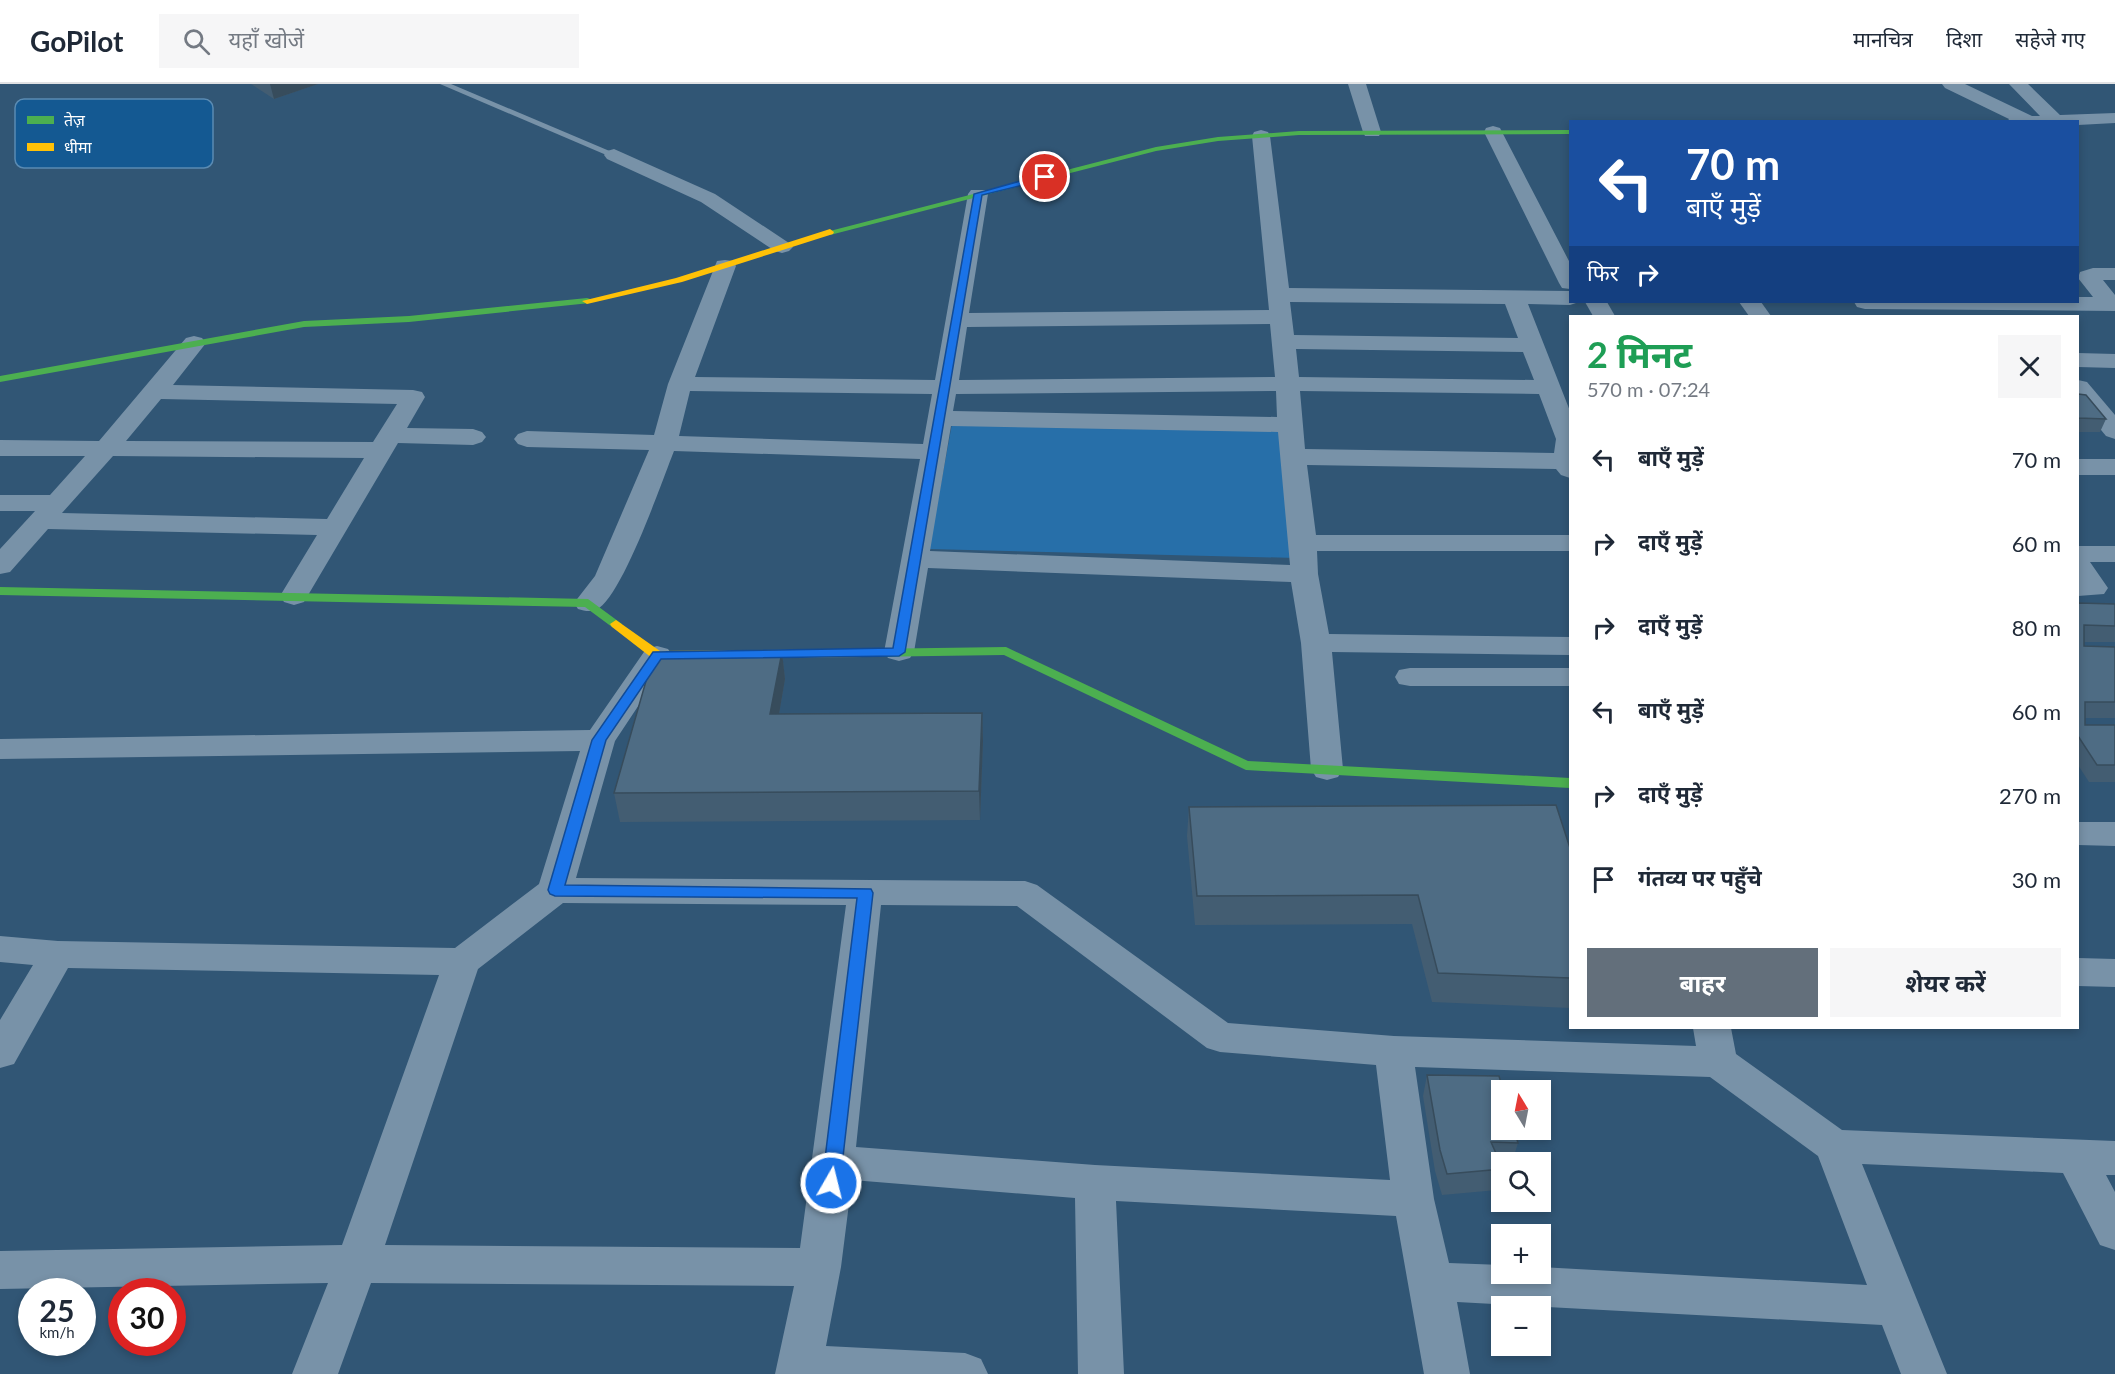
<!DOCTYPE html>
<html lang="hi">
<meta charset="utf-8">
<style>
body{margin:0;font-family:Lato,"Noto Sans Devanagari",sans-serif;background:#f6f6f7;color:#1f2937;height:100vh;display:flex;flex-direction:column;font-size:22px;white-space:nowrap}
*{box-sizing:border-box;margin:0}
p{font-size:20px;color:#747a83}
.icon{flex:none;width:33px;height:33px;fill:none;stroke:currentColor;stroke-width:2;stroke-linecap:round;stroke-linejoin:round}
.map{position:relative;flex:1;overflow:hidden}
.drawer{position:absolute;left:1569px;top:231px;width:510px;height:714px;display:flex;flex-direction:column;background:#fff;border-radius:0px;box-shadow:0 3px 9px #0003}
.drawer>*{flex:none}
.hud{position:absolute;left:1569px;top:36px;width:510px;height:183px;border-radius:0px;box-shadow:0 3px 9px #0003;background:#1a4fa0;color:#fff;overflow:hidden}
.needle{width:39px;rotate:350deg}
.fabs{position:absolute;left:1491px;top:996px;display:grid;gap:12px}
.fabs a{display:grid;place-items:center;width:60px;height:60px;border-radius:0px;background:#fff;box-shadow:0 3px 9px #0003;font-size:30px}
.speed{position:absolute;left:18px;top:1194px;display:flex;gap:12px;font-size:30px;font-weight:700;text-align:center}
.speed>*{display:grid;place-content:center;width:78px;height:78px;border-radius:50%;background:#fff;box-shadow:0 3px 9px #0003;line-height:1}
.speed small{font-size:15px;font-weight:400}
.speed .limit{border:9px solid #d22;background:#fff;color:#111}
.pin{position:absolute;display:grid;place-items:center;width:51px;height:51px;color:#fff;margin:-26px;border:3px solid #fff;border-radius:50%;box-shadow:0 2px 6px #0007}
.me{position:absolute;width:66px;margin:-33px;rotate:8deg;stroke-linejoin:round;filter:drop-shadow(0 0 4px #0008)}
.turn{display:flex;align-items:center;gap:21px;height:126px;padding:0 18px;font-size:27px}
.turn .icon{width:78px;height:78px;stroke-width:2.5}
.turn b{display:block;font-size:42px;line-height:51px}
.then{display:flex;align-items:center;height:57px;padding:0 18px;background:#0003;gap:12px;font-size:22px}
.round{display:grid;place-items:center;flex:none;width:63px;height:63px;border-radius:0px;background:#f6f6f7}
.headline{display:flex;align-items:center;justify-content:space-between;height:102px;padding:0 18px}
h1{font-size:36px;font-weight:700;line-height:45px;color:#1e9e55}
.button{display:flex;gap:12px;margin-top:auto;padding:12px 18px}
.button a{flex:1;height:69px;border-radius:0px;background:#636f7b;color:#fff;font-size:24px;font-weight:700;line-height:69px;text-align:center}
.button a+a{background:#f6f6f7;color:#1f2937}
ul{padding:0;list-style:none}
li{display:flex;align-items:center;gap:18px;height:84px;padding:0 18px}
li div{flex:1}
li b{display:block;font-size:22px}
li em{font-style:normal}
header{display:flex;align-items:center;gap:36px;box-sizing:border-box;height:84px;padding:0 30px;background:#fff;border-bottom:2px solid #e0e1e3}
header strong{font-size:28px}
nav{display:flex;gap:33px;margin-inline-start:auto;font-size:21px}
.search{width:420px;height:54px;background:#f6f6f7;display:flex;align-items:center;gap:15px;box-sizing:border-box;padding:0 21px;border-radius:0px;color:#747a83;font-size:22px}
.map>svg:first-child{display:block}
.green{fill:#276fa9}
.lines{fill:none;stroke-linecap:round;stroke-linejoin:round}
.lane{fill:#7892a8;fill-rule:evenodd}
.street{fill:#7892a8;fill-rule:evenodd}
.fast{fill:#4caf50;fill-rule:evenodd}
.slow{fill:#ffc107;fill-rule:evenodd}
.wall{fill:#435d72}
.shaded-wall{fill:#374c5c}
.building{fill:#4e6c84;stroke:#374c5c;stroke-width:1.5}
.route{fill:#1a73e8;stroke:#114b97;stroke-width:1.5}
.key{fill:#145992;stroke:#5a8bb3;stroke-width:1.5}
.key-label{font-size:16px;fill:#fff}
</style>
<header>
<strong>GoPilot</strong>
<div class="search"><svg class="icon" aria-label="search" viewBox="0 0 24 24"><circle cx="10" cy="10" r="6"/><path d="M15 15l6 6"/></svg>यहाँ खोजें</div>
<nav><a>मानचित्र</a><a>दिशा</a><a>सहेजे गए</a></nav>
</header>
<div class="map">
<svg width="2115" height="1290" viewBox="0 0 2115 1290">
<rect width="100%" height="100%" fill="#315675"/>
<path class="green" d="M 952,340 L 1283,345 L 1296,474 L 929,465 Z"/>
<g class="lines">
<path class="lane" d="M 440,0 L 451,0 L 619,71 L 611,73 Z"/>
<g class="street">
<path d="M 1348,0 L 1366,0 L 1381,48 L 1379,52 L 1365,52 L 1363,48 Z"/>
<path d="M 1942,0 L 1965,0 L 2032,32 L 2040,32 L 2009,0 L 2028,0 L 2060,31 L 2115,29 L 2115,39 L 2078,41 L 2078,38 L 2007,38 L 2009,35 L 1945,4 Z"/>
<path d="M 1493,42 L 1500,44 L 1502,48 L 1570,179 L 1570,205 L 1562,204 L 1559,199 L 1484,48 L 1486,44 Z"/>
<path d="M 1261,46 L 1268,48 L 1270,52 L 1289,204 L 1570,207 L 1570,218 L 1579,218 L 1570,221 L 1528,220 L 1570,327 L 1570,394 L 1561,391 L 1556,385 L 1307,381 L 1316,451 L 1570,451 L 1570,467 L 1317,467 L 1318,490 L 1329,550 L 1570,553 L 1570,571 L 1332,568 L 1343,685 L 1338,693 L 1327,696 L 1316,693 L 1311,685 L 1301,559 L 1291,498 L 928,484 L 914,568 L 910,574 L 899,577 L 888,574 L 884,568 L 920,375 L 674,367 C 662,397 622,514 596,526 C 590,528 584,527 578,525 L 574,519 L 595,492 L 649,366 L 527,363 L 518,360 L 514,355 L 518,350 L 527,347 L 654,351 L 668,300 L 717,177 L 725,176 L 733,177 L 736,182 L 695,293 L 935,296 L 968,110 L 971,106 L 985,106 L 988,110 L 969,229 L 1269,226 L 1252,52 L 1254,48 ZM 1290,218 L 1505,220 L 1518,254 L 1294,251 ZM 1270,240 L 1275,293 L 959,296 L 967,243 ZM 1296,265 L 1523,268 L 1534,296 L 1299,293 ZM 690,307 L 932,310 L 923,360 L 679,352 ZM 1276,307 L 1277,333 L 953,327 L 956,310 ZM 1300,307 L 1539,310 L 1556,355 L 1554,369 L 1305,365 ZM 951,342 L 1278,348 L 1290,481 L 930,467 Z"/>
<path d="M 614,65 L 715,110 L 789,159 L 793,163 L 789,167 L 782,169 L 775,167 L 701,118 L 607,75 L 604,71 L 607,67 Z"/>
<path d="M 2093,184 L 2115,184 L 2115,196 L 2103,196 L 2115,211 L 2115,227 L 1865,225 L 1857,223 L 1854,218 L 2078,218 L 2078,213 L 2093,213 L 2078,194 L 2080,188 Z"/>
<path d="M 1585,218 L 1607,218 L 1615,232 L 1593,232 Z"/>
<path d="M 1739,218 L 1761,218 L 1771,232 L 1749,232 Z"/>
<path d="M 194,252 L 202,254 L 206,259 L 173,301 L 413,306 L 422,308 L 425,313 L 407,344 L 473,345 L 482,348 L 486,353 L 482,358 L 473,361 L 398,359 L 304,518 L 294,521 L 284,518 L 280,512 L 317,451 L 48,445 L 10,488 L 0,490 L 0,465 L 35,427 L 0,427 L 0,411 L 50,411 L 85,372 L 0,372 L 0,356 L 99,357 L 186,254 ZM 161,315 L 397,320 L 373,358 L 126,357 ZM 113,372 L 364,374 L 327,435 L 62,429 Z"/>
<path d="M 2078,269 L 2115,270 L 2115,284 L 2078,283 Z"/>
<path d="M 2078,296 L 2087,298 L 2115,331 L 2115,355 L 2106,352 L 2078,318 Z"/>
<rect x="2078" y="375" width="37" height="16"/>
<path d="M 2078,462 L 2115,462 L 2115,478 L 2090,478 L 2108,504 L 2104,510 L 2078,512 Z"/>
<path d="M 657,562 L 668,565 L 672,571 L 615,657 L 576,794 L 1025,797 L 1037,801 L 1228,939 L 1394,952 L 1696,962 L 1693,944 L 1731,944 L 1736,970 L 1842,1046 L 2115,1057 L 2115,1091 L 2106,1091 L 2115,1108 L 2115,1166 L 2100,1161 L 2063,1089 L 1862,1080 L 1947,1290 L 1901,1290 L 1882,1241 L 1457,1218 L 1470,1290 L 1424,1290 L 1396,1132 L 1116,1117 L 1124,1290 L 1078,1290 L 1075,1114 L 852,1096 L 841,1183 L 826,1262 L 965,1269 L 981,1275 L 988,1290 L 775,1290 L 794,1202 L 371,1199 L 338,1290 L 292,1290 L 328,1199 L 0,1205 L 0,1167 L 342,1161 L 439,891 L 68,884 L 14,980 L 0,984 L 0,936 L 33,881 L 0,878 L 0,852 L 58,857 L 455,864 L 539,800 L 580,667 L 0,675 L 0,655 L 590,646 L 646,565 ZM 563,819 L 846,821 L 800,1164 L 385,1161 L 478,885 ZM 881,821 L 1017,822 L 1207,964 L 1220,968 L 1376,981 L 1390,1096 L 1095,1081 L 856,1063 ZM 1415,983 L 1710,993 L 1818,1072 L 1867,1201 L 1540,1183 L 1540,1190 L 1502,1190 L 1502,1181 L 1449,1179 L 1434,1115 Z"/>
<path d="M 1410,584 L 1570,584 L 1570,602 L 1410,602 L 1399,600 L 1395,593 L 1399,586 Z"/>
<path d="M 2078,738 L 2115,738 L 2115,762 L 2078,761 Z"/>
<path d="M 2078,874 L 2115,875 L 2115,903 L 2078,902 Z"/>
</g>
<g class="fast">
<path d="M 1570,46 L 1570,50 L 1299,51 L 1218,57 L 1156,67 L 830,151 L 826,148 L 1156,63 L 1218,53 L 1299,47 Z"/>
<path d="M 587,214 L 590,215 L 590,219 L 409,238 L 304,243 L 0,298 L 0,292 L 304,237 L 409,232 Z"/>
<path d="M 0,503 L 588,515 L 622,540 L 616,544 L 612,543 L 585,523 L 0,511 Z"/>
<path d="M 1006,563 L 1248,677 L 1570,694 L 1570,704 L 1246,686 L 1004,571 L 864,573 L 858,569 L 864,565 Z"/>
</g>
<g class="slow">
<path d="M 830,145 L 834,148 L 833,150 L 682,198 L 587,220 L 582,217 L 676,194 Z"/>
<path d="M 616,536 L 660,567 L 864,565 L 870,569 L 864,573 L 657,575 L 652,574 L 612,543 L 610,540 Z"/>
</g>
</g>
<g class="wall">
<path d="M 251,0 L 318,0 L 274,15 Z"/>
<path d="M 2078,310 L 2106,335 L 2100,348 L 2078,348 Z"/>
<path d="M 2078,519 L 2115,520 L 2115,558 L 2084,558 L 2084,562 L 2115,563 L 2115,634 L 2085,634 L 2085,641 L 2115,641 L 2115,698 L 2089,698 L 2078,681 Z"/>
<path d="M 782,568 L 785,595 L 779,630 L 982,629 L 983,657 L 980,736 L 620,738 L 614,709 Z"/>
<path d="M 1189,723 L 1570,764 L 1570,924 L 1432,918 L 1412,840 L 1195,841 L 1187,752 Z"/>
<path d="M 1427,991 L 1518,1059 L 1512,1078 L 1502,1078 L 1502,1080 L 1500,1080 L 1502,1083 L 1502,1090 L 1497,1106 L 1442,1111 L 1435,1087 L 1423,1012 Z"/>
</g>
<g class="shaded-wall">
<path d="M 270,0 L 318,0 L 274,15 Z"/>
<path d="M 782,568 L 785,595 L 774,659 L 770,630 Z"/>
<path d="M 982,629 L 983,657 L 980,736 L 979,707 Z"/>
</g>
<g class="building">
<path d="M 2078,310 L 2086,311 L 2106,335 L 2078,334 Z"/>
<path d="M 2078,519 L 2115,520 L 2115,542 L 2084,541 L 2084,562 L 2115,563 L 2115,618 L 2085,618 L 2085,641 L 2115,641 L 2115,681 L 2097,681 L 2078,652 Z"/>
<path d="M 782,568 L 770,630 L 982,629 L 979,707 L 614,709 L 654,569 Z"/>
<path d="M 1556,721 L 1570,764 L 1570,894 L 1438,889 L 1418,811 L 1197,812 L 1189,723 Z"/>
<path d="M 1427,991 L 1499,992 L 1503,1006 L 1502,1006 L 1502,1046 L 1514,1046 L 1518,1059 L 1491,1058 L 1502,1083 L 1502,1085 L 1447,1090 L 1440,1066 Z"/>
</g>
<path class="route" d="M 1045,90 L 1049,93 L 1048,95 L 982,111 L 905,568 L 899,572 L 661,575 L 606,656 L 565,801 L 871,805 L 873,809 L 840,1099 L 837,1104 L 831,1106 L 824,1104 L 822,1099 L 857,814 L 555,812 L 550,810 L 548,806 L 592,656 L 653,568 L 893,564 L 974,110 Z"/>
<rect x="15" y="15" width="198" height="69" rx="9" class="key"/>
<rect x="27" y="32" width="27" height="8" fill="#4caf50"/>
<rect x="27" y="59" width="27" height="8" fill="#ffc107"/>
<g class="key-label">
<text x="64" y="42">तेज़</text>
<text x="64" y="69">धीमा</text>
</g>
</svg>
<div class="fabs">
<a><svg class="needle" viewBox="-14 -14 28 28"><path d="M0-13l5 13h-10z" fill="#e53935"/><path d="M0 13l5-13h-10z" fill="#747a83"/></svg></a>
<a><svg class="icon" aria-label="search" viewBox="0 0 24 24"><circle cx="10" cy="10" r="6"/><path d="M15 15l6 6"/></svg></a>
<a>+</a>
<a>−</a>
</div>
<div class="speed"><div>25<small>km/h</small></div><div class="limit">30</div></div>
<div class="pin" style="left:1045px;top:93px;background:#d93025"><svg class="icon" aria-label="arrive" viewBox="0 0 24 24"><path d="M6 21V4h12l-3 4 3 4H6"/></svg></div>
<svg class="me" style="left:831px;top:1099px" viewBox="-20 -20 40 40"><circle r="17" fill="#1a73e8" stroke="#fff" stroke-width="3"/><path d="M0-11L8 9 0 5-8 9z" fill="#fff"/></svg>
<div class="hud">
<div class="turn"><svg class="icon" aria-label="left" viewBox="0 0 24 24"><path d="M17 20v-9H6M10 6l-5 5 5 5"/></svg><div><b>70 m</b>बाएँ मुड़ें</div></div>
<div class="then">फिर<svg class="icon" aria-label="right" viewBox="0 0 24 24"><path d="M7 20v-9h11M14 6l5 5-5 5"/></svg></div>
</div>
<section class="drawer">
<div class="headline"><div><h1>2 मिनट</h1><p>570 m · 07:24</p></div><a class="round"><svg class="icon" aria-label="close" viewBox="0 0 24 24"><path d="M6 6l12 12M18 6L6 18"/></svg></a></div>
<ul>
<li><svg class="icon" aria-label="left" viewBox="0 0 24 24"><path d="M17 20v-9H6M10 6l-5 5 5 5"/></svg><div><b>बाएँ मुड़ें</b></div><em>70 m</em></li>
<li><svg class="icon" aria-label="right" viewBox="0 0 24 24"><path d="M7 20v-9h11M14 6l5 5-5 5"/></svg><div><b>दाएँ मुड़ें</b></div><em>60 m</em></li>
<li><svg class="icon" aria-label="right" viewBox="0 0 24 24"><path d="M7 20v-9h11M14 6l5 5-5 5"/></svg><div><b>दाएँ मुड़ें</b></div><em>80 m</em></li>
<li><svg class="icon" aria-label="left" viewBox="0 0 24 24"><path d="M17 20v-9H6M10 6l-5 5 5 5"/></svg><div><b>बाएँ मुड़ें</b></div><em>60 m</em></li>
<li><svg class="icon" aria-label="right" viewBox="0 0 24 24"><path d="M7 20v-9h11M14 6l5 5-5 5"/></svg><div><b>दाएँ मुड़ें</b></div><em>270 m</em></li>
<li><svg class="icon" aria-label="arrive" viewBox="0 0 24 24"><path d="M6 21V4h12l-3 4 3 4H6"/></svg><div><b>गंतव्य पर पहुँचे</b></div><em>30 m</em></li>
</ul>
<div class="button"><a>बाहर</a><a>शेयर करें</a></div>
</section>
</div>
